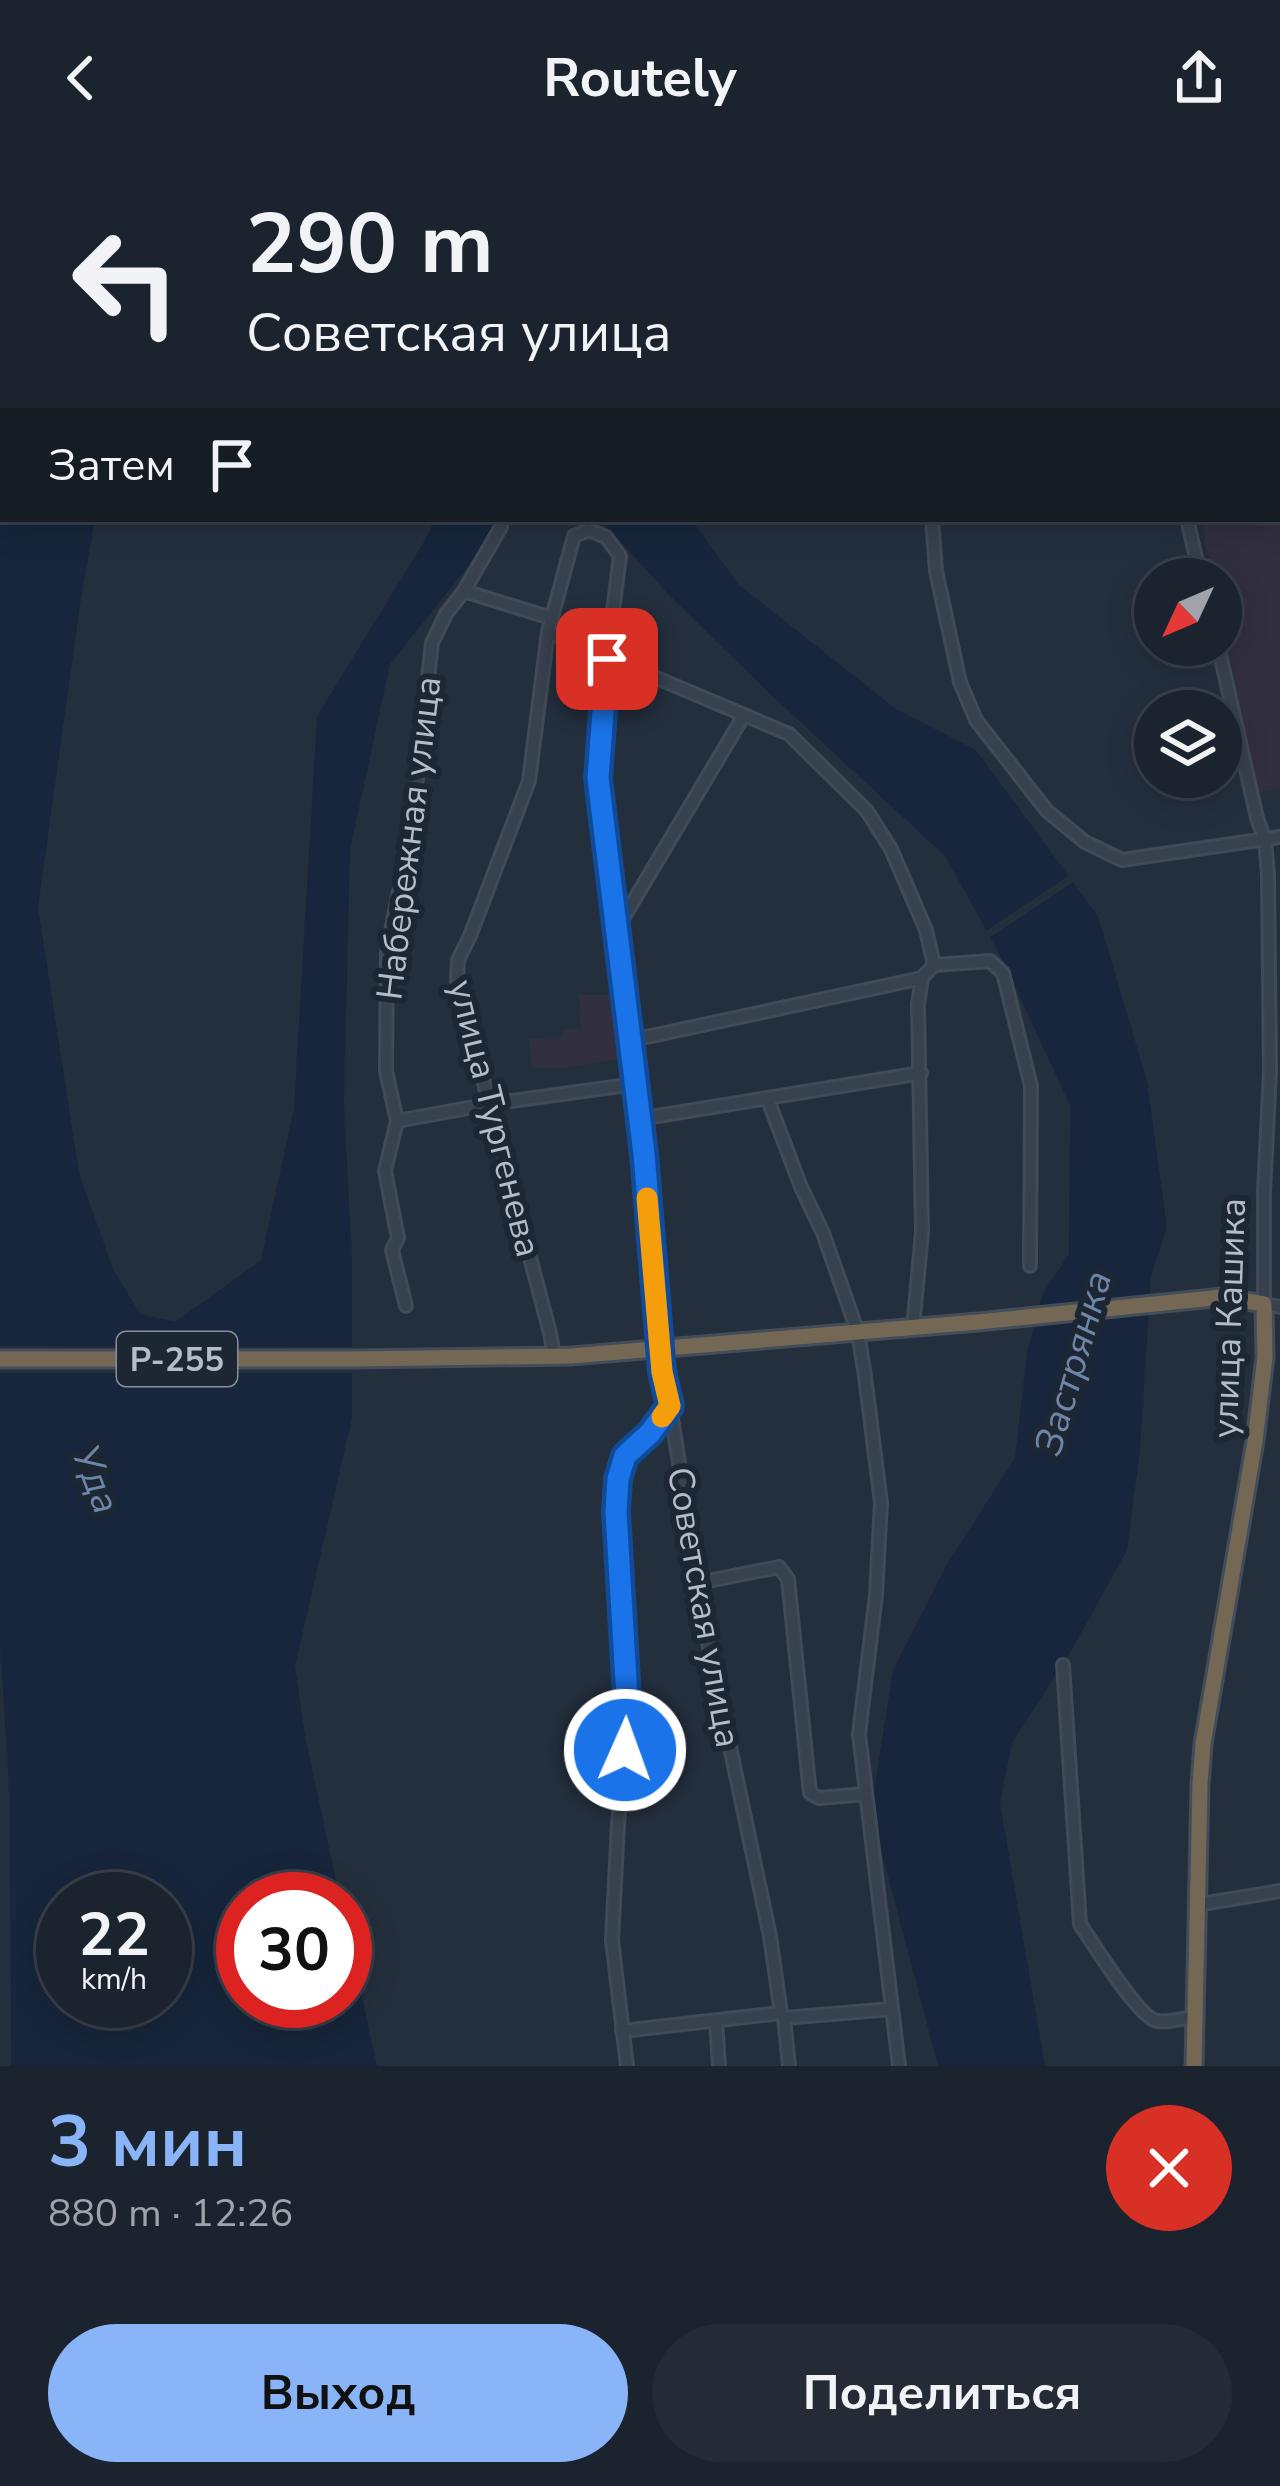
<!DOCTYPE html>
<html lang="ru">
<meta charset="utf-8">
<style>
body{margin:0;font-family:"Nunito Sans",sans-serif;background:#242b36;color:#f1f3f6;height:100vh;display:flex;flex-direction:column;font-size:45px;white-space:nowrap}
*{box-sizing:border-box;margin:0}
p{font-size:39px;color:#a0a4aa}
.icon{flex:none;width:66px;height:66px;fill:none;stroke:currentColor;stroke-width:2;stroke-linecap:round;stroke-linejoin:round}
.map{position:relative;height:1910px;overflow:hidden}
.details{display:flex;flex-direction:column;background:#1b232e;flex:1}
.details>*{flex:none}
.banner{position:absolute;left:0px;top:0px;width:1281px;height:366px;box-shadow:0 6px 30px #0003,0 0 0 3px #39404a;background:#1b232e;color:#f1f3f6;overflow:hidden}
.needle{width:78px;rotate:226deg}
.buttons{position:absolute;left:1134px;top:402px;display:grid;gap:24px}
.buttons a{display:grid;place-items:center;width:108px;height:108px;border-radius:50%;background:#1b232e;box-shadow:0 6px 30px #0003,0 0 0 3px #39404a;font-size:60px}
.speed{position:absolute;left:36px;top:1716px;display:flex;gap:24px;font-size:60px;font-weight:700;text-align:center}
.speed>*{display:grid;place-content:center;width:156px;height:156px;border-radius:50%;background:#1b232e;box-shadow:0 6px 30px #0003,0 0 0 3px #39404a;line-height:1}
.speed small{font-size:30px;font-weight:400}
.speed .limit{border:18px solid #d22;background:#fff;color:#111}
.pin{position:absolute;display:grid;place-items:center;width:102px;height:102px;color:#fff;margin:-51px;border-radius:24px;box-shadow:0 6px 18px #0006}
.me{position:absolute;width:132px;margin:-66px;rotate:2deg;stroke-linejoin:round;filter:drop-shadow(0 0 9px #0008)}
.turn{display:flex;align-items:center;gap:42px;height:252px;padding:0 48px;font-size:54px}
.turn .icon{width:156px;height:156px;stroke-width:2.5}
.turn b{display:block;font-size:84px;line-height:102px}
.then{display:flex;align-items:center;height:114px;padding:0 48px;background:#0003;gap:24px;font-size:45px}
.round{display:grid;place-items:center;flex:none;width:126px;height:126px;border-radius:63px;background:#242b36}
.overview{display:flex;align-items:center;justify-content:space-between;height:204px;padding:0 48px}
h1{font-size:72px;font-weight:700;line-height:90px;color:#8ab4f8}
.action{display:flex;gap:24px;margin-top:auto;padding:24px 48px}
.action a{flex:1;height:138px;border-radius:72px;background:#8ab4f8;color:#111;font-size:48px;font-weight:700;line-height:138px;text-align:center}
.action a+a{background:#242b36;color:#f1f3f6}
header{display:flex;justify-content:space-between;align-items:center;height:156px;padding:0 48px;background:#1b232e;font-size:54px;font-weight:700}
.map>svg:first-child{display:block}
.medical{fill:#32303f}
.water{fill:#17263c;fill-rule:evenodd}
.pier{fill:#242f3e}
.lines{fill:none;stroke-linecap:round;stroke-linejoin:round}
.river{stroke:#17263c;stroke-width:15}
.minor-casing{stroke:#414a57;stroke-width:16}
.highway-casing{stroke:#434c59;stroke-width:21}
.minor{stroke:#38414e;stroke-width:10}
.highway{stroke:#746855;stroke-width:15}
.route-casing{stroke:#114b97;stroke-width:30}
.route{stroke:#1a73e8;stroke-width:21}
.slow{stroke:#f59e0b;stroke-width:21}
.labels{text-anchor:middle;stroke-width:12;stroke-linejoin:round;paint-order:stroke}
.shield{fill:#1d2633;stroke:#878f9c;stroke-width:3}
.shield-label{font-size:33px;font-weight:bold;fill:#b4bcc9}
.street-label{font-size:36px;fill:#b4bcc9;stroke:#1d2633}
.water-label{font-size:39px;font-style:italic;fill:#6d86a8;stroke:#1d2633}
</style>
<header><svg class="icon" aria-label="back" viewBox="0 0 24 24"><path d="M15 5l-7 7 7 7"/></svg>Routely<svg class="icon" aria-label="share" viewBox="0 0 24 24"><path d="M12 15V3M7 8l5-5 5 5M5 13v7h14v-7"/></svg></header>
<div class="map">
<svg width="1280" height="1910" viewBox="0 0 1280 1910">
<rect width="100%" height="100%" fill="#242f3e"/>
<g class="medical">
<path d="M 1280,261 L 1280,632 L 1258,636 L 1221,459 L 1221,423 L 1213,423 L 1201,363 L 1278,363 Z"/>
<path d="M 579,839 L 612,839 L 618,903 L 561,912 L 532,912 L 529,883 L 562,882 L 563,874 L 581,872 Z"/>
</g>
<g class="water">
<path d="M 0,0 L 108,0 L 108,3 L 3,3 L 3,363 L 95,363 L 81,442 L 38,751 L 79,1017 L 113,1113 L 140,1158 L 175,1166 L 261,1104 L 294,952 L 317,560 L 425,384 L 435,363 L 506,363 L 390,508 L 350,694 L 344,948 L 352,1108 L 352,1262 L 295,1510 L 305,1580 L 340,1743 L 243,1743 L 243,1845 L 345,1845 L 345,1764 L 377,1910 L 11,1910 L 10,1645 L 0,1488 ZM 63,1743 L 165,1743 L 165,1845 L 63,1845 Z"/>
<path d="M 303,0 L 497,0 L 501,3 L 305,3 Z"/>
<path d="M 600,363 L 691,363 L 738,428 L 896,553 L 976,594 L 1098,760 L 1147,925 L 1167,1072 L 1151,1120 L 1140,1294 L 1127,1394 L 1073,1492 L 1012,1587 L 1000,1647 L 1045,1910 L 938,1910 L 871,1655 L 893,1514 L 946,1410 L 1015,1302 L 1027,1196 L 1043,1137 L 1069,1098 L 1070,949 L 1003,805 L 946,701 L 766,534 L 670,440 Z"/>
</g>
<g class="pier">
<path d="M 1071,718 L 1075,725 L 985,785 L 981,778 Z"/>
<path d="M 0,1190 L 355,1191 L 355,1217 L 0,1217 Z"/>
</g>
<g class="lines">
<path class="river" d="M 586,0 L 586,3"/>
<g class="minor-casing">
<g id="minor">
<path d="M 1109,0 L 1109,3"/>
<path d="M 1254,0 L 1254,3"/>
<path d="M 919,3 L 919,0"/>
<path d="M 1278,37 L 1280,37"/>
<path d="M 1278,112 L 1280,119"/>
<path d="M 932,363 L 936,415 L 960,526 L 976,564 L 1047,655 L 1085,686 L 1122,704 L 1280,681"/>
<path d="M 1187,363 L 1201,423"/>
<path d="M 464,435 L 551,462"/>
<path d="M 548,476 L 789,578 L 867,655 L 891,693 L 926,774 L 934,809 L 922,822 L 918,848 L 922,1076 L 913,1172"/>
<path d="M 1218,489 L 1257,662 L 1265,684 L 1268,719 L 1270,916 L 1264,1035 L 1264,1148 L 1280,1151"/>
<path d="M 618,771 L 743,561"/>
<path d="M 934,809 L 990,805 L 1003,817 L 1031,930 L 1030,1110"/>
<path d="M 628,885 L 922,822"/>
<path d="M 768,944 L 801,1031 L 823,1077 L 858,1177 L 865,1220 L 881,1347 L 876,1439 L 859,1578 L 899,1910"/>
<path d="M 639,963 L 921,917"/>
<path d="M 397,965 L 490,948 L 635,928"/>
<path d="M 406,1150 L 392,1094 L 398,1082 L 385,1015 L 397,965 L 386,915 L 387,795 L 411,676 L 432,487 L 446,458 L 464,435 L 501,371"/>
<path d="M 554,1200 L 550,1177 L 457,825 L 458,804 L 470,780 L 529,625 L 548,476 L 574,380 L 589,374 L 606,381 L 620,400 L 607,503 L 598,622 L 609,728 L 618,771 L 628,885 L 643,998 L 662,1216 L 670,1250 L 706,1477 L 770,1780 L 781,1857 L 784,1862 L 789,1910"/>
<path d="M 698,1427 L 779,1411 L 788,1423 L 810,1637 L 819,1642 L 866,1638"/>
<path d="M 1063,1509 L 1080,1768 C 1092,1786 1139,1862 1157,1865 C 1168,1867 1184,1862 1195,1861"/>
<path d="M 1196,1749 L 1280,1735"/>
<path d="M 784,1862 L 892,1853"/>
<path d="M 716,1865 L 719,1910"/>
<path d="M 622,1875 L 781,1857"/>
<path d="M 627,1910 L 612,1784 L 618,1668 L 628,1557 L 616,1356 L 618,1323 L 625,1300 L 650,1277 L 670,1250"/>
</g>
</g>
<g class="highway-casing">
<path id="highway" d="M 0,1203 L 355,1203 L 571,1200 L 978,1166 L 1223,1141 L 1264,1148 L 1265,1201 L 1255,1285 L 1203,1588 L 1200,1628 L 1194,1910"/>
</g>
<use href="#minor" class="minor"/>
<use href="#highway" class="highway"/>
</g>
<g class="lines">
<g class="route-casing">
<path id="route" d="M 607,503 L 598,622 L 644,998 L 662,1216 L 670,1250 L 650,1277 L 625,1300 L 618,1323 L 616,1356 L 628,1558 L 625,1594"/>
</g>
<use href="#route" class="route"/>
<path class="slow" d="M 647,1042 L 662,1216 L 670,1250 L 662,1261"/>
</g>
<g class="labels">
<rect class="shield" x="117" y="1176" width="120" height="54" rx="9"/>
<g class="shield-label">
<text x="177" y="1215">Р-255</text>
</g>
<g class="street-label">
<text transform="translate(408 682) rotate(-83)" y="13">Набережная улица</text>
<text transform="translate(496 962) rotate(76)" y="13">улица Тургенева</text>
<text transform="translate(1228 1162) rotate(-88)" y="13">улица Кашика</text>
<text transform="translate(705 1451) rotate(80)" y="13">Советская улица</text>
</g>
<g class="water-label">
<text transform="translate(1072 1207) rotate(-74)" y="14">Застрянка</text>
<text transform="translate(97 1323) rotate(69)" y="14">Уда</text>
</g>
</g>
</svg>
<div class="buttons">
<a><svg class="needle" viewBox="-14 -14 28 28"><path d="M0-13l5 13h-10z" fill="#e53935"/><path d="M0 13l5-13h-10z" fill="#a0a4aa"/></svg></a>
<a><svg class="icon" aria-label="layers" viewBox="0 0 24 24"><path d="M12 4l9 5-9 5-9-5zM3 14l9 5 9-5"/></svg></a>
</div>
<div class="speed"><div>22<small>km/h</small></div><div class="limit">30</div></div>
<div class="pin" style="left:607px;top:503px;background:#d93025"><svg class="icon" aria-label="arrive" viewBox="0 0 24 24"><path d="M6 21V4h12l-3 4 3 4H6"/></svg></div>
<svg class="me" style="left:625px;top:1594px" viewBox="-20 -20 40 40"><circle r="17" fill="#1a73e8" stroke="#fff" stroke-width="3"/><path d="M0-11L8 9 0 5-8 9z" fill="#fff"/></svg>
<div class="banner">
<div class="turn"><svg class="icon" aria-label="left" viewBox="0 0 24 24"><path d="M17 20v-9H6M10 6l-5 5 5 5"/></svg><div><b>290 m</b>Советская улица</div></div>
<div class="then">Затем<svg class="icon" aria-label="arrive" viewBox="0 0 24 24"><path d="M6 21V4h12l-3 4 3 4H6"/></svg></div>
</div>
</div>
<section class="details">
<div class="overview"><div><h1>3 мин</h1><p>880 m · 12:26</p></div><a class="round" style="background:#d93025;color:#fff"><svg class="icon" aria-label="close" viewBox="0 0 24 24"><path d="M6 6l12 12M18 6L6 18"/></svg></a></div>
<div class="action"><a>Выход</a><a>Поделиться</a></div>
</section>
